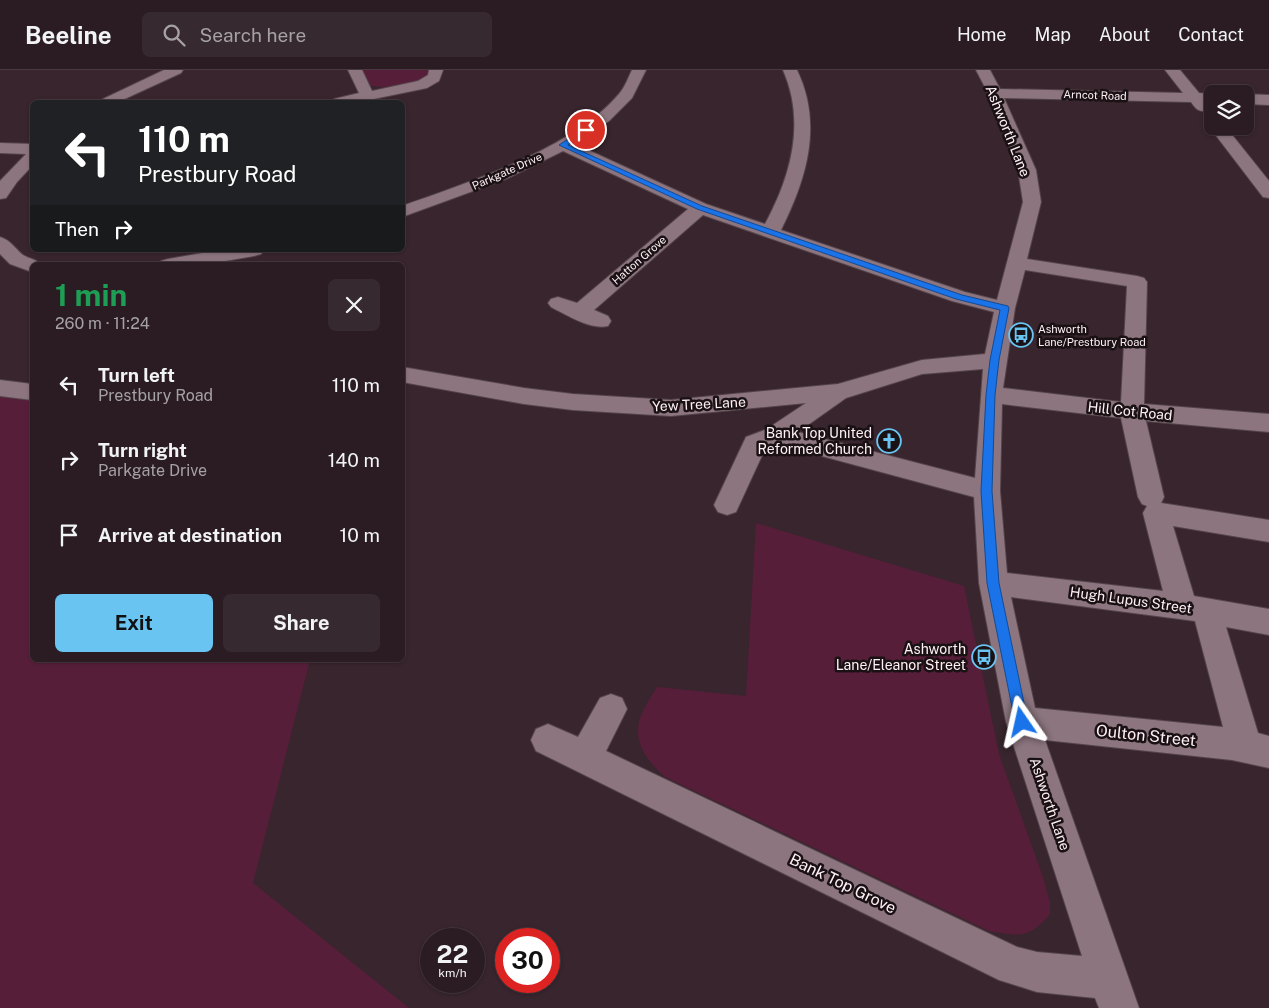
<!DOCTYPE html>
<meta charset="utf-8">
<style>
body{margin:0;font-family:"Public Sans",sans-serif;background:#36292f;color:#f1f3f6;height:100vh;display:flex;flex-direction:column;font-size:19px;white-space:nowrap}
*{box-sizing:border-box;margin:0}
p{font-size:16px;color:#a5a1a5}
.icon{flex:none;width:28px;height:28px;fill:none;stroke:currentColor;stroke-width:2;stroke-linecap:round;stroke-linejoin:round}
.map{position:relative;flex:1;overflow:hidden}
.details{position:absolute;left:30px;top:192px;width:375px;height:400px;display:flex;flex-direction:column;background:#2a1c22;border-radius:8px;box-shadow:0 1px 4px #0004,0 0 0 1px #463a40}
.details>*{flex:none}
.guide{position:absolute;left:30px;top:30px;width:375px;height:152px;border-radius:8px;box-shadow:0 1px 4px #0004,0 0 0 1px #463a40;background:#202124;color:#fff;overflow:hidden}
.controls{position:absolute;left:1204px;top:15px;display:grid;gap:10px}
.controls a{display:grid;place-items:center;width:50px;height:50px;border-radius:8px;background:#2a1c22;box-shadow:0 1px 4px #0004,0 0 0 1px #463a40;font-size:25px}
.speed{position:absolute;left:420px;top:858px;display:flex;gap:10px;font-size:25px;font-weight:700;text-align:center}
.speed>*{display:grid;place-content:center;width:65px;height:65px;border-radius:50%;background:#2a1c22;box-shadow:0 1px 4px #0004,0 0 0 1px #463a40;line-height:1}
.speed small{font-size:12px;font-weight:400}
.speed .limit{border:8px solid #d22;background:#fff;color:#111}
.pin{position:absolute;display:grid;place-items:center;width:42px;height:42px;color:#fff;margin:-21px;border:2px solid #fff;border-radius:50%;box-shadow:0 1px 5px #0007}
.me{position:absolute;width:55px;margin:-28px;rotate:349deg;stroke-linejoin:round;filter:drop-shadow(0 0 4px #0008)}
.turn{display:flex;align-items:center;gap:18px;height:105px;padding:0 25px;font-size:22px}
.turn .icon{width:65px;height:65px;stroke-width:2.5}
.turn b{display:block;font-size:35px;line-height:42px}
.then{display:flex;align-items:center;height:48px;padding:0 25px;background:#0003;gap:10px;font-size:19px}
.round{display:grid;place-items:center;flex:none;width:52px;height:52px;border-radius:8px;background:#36292f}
.overview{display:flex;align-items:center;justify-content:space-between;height:85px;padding:0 25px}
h1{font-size:30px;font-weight:700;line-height:38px;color:#1e9e55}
.button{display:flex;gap:10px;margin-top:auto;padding:10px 25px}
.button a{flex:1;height:58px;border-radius:8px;background:#69c4f1;color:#111;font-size:20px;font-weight:700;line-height:58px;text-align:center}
.button a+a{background:#36292f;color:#f1f3f6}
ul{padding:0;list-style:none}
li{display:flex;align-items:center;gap:15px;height:75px;padding:0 25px}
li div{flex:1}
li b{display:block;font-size:19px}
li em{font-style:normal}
header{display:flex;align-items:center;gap:30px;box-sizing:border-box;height:70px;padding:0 25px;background:#2a1c22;border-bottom:1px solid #463a40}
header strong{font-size:24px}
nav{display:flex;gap:28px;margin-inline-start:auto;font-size:18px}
.search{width:350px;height:45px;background:#36292f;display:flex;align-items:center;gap:12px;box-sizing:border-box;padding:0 18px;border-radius:8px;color:#a5a1a5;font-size:19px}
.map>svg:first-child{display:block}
.green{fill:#571e3a}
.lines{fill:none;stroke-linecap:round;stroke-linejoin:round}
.minor-casing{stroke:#55444b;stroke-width:2}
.minor{fill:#8c757e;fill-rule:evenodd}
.route{fill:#1a73e8;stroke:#114b97}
.labels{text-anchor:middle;stroke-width:5;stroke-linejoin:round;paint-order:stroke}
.far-street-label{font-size:11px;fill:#fef0f5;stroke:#1a1114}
.far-poi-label{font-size:11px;fill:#fef0f5;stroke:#1a1114;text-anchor:start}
.street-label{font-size:14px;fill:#fef0f5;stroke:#1a1114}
.poi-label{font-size:14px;fill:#fef0f5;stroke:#1a1114;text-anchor:end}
.near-street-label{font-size:16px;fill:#fef0f5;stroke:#1a1114}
</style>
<header>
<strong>Beeline</strong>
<div class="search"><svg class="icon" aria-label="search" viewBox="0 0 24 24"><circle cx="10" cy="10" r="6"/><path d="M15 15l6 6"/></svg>Search here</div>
<nav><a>Home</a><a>Map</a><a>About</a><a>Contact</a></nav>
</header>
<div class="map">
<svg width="1269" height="938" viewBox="0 0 1269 938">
<rect width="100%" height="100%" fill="#38252d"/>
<g class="green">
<path d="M 362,0 L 428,0 L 429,2 C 424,17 383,20 370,15 Z"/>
<path d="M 0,316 L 32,322 L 32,590 L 310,590 L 253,813 L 409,938 L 0,938 Z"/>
<path d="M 756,453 L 964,516 L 999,684 L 1044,810 L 1050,833 L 1050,844 C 1028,870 1019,866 989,861 L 665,707 C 649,692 634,675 639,652 C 641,641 651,627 657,617 L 746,626 Z"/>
</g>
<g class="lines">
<g class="minor-casing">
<g id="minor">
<path d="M 164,0 L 183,0 L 181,3 L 118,32 L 100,32 L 103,29 Z"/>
<path d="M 348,0 L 362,0 L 372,21 L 418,11 L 428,5 L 429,0 L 443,0 L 439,11 L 427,18 L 359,32 L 332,32 L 334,29 L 359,23 Z"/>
<path d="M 632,0 L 646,0 L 632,28 L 609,51 L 575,74 L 706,134 L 765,154 C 791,106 806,52 783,0 L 797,0 C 823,54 807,108 781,160 L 965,222 L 997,230 L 1023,132 L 1018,100 L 988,23 L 976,0 L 990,0 L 1000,19 L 1183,23 L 1165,0 L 1180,0 L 1199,23 L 1213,24 L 1212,32 L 1207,32 L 1211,37 L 1208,40 C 1199,43 1196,39 1191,32 L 1004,28 L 1036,100 L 1041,132 L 1027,189 L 1137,206 L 1144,208 L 1147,212 L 1144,334 L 1269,344 L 1269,362 L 1146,351 L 1164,427 L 1161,433 L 1269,450 L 1269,472 L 1173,456 L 1194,526 L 1269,539 L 1269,565 L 1226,557 L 1258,663 L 1269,666 L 1269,698 L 1232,690 L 1045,670 L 1139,938 L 1099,938 L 1095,928 L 1037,922 L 999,910 L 536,681 L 531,670 L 536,659 L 548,654 L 578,667 L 600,628 L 611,624 L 622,628 L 627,639 L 606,681 L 1017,877 L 1037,882 L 1082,886 L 1006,652 L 979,513 L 974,427 L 777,374 L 765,379 L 736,442 L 727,445 L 718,442 L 714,435 L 746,367 L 767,359 L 806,333 L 671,346 L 573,340 L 524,334 L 402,312 L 402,297 L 524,318 L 573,324 L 671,330 L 838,314 L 922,290 L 985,284 L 994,242 L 952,231 L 703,145 L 594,240 L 608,246 L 611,251 L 608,256 C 590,260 567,245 551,237 L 548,233 L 551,229 L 558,227 L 577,233 L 688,139 L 563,81 L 506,109 L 402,147 L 402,136 C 470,112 572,79 619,24 C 625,17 628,8 632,0 ZM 1025,200 L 1127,216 L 1121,332 L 1003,318 L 1015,238 ZM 983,299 L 975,408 L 798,362 L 846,328 L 922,304 ZM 1002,334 L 1121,348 L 1138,427 L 1142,434 L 1147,436 L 1143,443 L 1163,521 L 1007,503 L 1000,421 ZM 1011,527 L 1195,551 L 1223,657 L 1035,638 Z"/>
<path d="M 1245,24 L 1269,25 L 1269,35 L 1245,34 Z"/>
<path d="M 1212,52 L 1212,56 L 1225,56 L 1269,111 L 1269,128 L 1263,127 L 1211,59 L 1209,56 Z"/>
<path d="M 0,73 L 32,74 L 32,96 L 17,112 L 6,128 L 0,129 L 0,111 L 26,84 L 0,83 Z"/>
<path d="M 0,167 C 11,170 15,179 23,185 C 29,189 37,189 41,195 L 32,195 L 32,202 L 10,194 L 0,184 Z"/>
<path d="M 220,180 L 264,180 L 261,184 L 254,186 L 202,195 L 158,195 L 161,191 L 168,189 Z"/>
<path d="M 0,310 L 32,314 L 32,330 L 0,326 Z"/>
</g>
</g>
<use href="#minor" class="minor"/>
</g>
<path class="route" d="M 584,59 L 590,60 L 568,75 L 702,136 L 962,225 L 1008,236 L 1009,238 L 999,290 L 995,325 L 992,421 L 999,513 L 1028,652 L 1026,656 L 1022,658 L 1017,656 L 1015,652 L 987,513 L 981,421 L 986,325 L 990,290 L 1000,240 L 956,229 L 697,139 L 559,75 Z"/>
<defs>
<g id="bus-ring" transform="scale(1.25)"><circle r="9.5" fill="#1a1114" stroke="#69c4f1" stroke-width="1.5"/><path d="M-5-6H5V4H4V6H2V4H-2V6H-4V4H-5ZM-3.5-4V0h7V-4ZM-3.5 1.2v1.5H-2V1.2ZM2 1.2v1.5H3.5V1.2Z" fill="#69c4f1"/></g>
<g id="church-ring" transform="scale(1.25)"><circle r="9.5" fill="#1a1114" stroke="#69c4f1" stroke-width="1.5"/><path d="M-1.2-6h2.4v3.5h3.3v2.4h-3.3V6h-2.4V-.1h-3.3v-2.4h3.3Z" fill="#69c4f1"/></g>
</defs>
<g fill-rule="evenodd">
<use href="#bus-ring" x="1021" y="265"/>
<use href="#church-ring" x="889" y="371"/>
<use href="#bus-ring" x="984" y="587"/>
</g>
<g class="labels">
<g class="far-street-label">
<text transform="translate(1095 25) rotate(2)" y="4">Arncot Road</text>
<text transform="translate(507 101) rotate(-24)" y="4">Parkgate Drive</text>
<text transform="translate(639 190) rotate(-41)" y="4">Hatton Grove</text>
</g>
<g class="far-poi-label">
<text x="1038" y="263">Ashworth<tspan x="1038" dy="13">Lane/Prestbury Road</tspan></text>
</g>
<g class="street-label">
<text transform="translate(1008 61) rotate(68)" y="5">Ashworth Lane</text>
<text transform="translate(699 334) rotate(-3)" y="5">Yew Tree Lane</text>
<text transform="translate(1130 341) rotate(6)" y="5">Hill Cot Road</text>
<text transform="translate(1131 530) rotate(8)" y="5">Hugh Lupus Street</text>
<text transform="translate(1050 734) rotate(71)" y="5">Ashworth Lane</text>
</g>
<g class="poi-label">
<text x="872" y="368">Bank Top United<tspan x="872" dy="16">Reformed Church</tspan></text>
<text x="966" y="584">Ashworth<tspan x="966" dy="16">Lane/Eleanor Street</tspan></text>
</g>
<g class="near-street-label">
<text transform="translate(1146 665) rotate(6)" y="6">Oulton Street</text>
<text transform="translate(843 813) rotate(26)" y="6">Bank Top Grove</text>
</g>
</g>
</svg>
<div class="controls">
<a><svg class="icon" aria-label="layers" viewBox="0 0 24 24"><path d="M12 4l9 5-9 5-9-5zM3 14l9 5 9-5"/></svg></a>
</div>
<div class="speed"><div>22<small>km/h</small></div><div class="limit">30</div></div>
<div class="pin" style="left:586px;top:60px;background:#d93025"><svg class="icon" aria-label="arrive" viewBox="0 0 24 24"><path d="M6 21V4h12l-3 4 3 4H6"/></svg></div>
<svg class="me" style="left:1022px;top:652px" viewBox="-20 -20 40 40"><path d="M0-17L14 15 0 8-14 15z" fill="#1a73e8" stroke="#fff" stroke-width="4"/></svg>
<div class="guide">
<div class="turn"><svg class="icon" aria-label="left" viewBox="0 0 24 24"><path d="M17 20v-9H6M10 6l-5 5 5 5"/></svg><div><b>110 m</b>Prestbury Road</div></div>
<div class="then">Then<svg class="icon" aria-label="right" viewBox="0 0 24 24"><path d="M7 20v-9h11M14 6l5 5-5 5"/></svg></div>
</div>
<section class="details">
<div class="overview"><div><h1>1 min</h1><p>260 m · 11:24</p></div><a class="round"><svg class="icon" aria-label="close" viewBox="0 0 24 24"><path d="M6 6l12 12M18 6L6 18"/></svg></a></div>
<ul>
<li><svg class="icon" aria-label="left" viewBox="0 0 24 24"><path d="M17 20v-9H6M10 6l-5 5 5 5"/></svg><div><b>Turn left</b><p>Prestbury Road</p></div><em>110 m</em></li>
<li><svg class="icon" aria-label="right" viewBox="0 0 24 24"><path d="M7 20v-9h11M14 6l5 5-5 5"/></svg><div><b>Turn right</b><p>Parkgate Drive</p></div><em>140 m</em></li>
<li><svg class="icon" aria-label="arrive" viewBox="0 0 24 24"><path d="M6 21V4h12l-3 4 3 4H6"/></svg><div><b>Arrive at destination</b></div><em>10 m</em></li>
</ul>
<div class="button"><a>Exit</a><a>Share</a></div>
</section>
</div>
